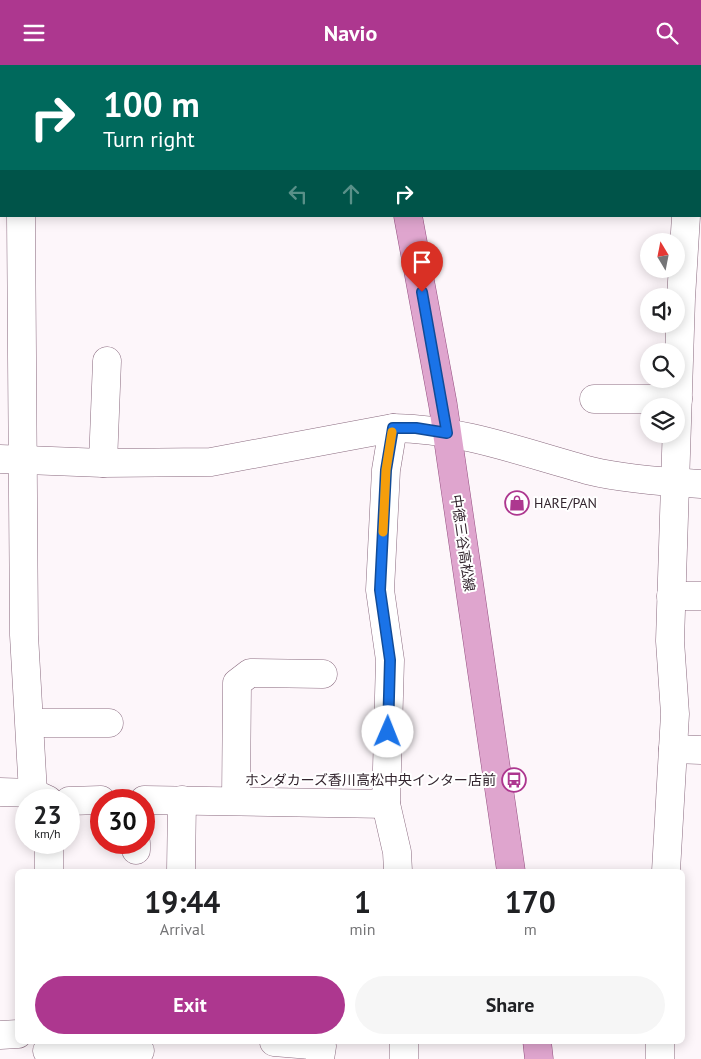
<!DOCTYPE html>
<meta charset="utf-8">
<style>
body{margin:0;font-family:"PT Sans","Noto Sans JP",sans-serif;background:#f6f6f6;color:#202124;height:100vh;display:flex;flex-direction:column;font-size:19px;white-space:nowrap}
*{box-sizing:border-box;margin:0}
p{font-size:16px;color:#757577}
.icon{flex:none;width:28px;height:28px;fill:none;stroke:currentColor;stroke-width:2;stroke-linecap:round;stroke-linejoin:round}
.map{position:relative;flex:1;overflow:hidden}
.side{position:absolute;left:15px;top:804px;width:670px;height:175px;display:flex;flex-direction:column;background:#fff;border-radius:8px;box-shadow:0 2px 12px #0003}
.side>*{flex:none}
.banner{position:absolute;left:0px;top:0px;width:701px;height:152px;box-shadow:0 2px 12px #0003;background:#00695c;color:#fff;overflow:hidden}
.needle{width:32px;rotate:350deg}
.tools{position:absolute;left:640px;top:168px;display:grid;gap:10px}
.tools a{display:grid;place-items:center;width:45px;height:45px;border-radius:50%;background:#fff;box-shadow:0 2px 12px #0003;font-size:25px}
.speed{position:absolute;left:15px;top:724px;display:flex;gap:10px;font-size:25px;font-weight:700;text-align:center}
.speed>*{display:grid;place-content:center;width:65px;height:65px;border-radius:50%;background:#fff;box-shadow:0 2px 12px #0003;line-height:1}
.speed small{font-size:12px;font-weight:400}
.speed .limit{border:8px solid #d22;background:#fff;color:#111}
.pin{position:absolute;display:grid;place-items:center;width:42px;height:42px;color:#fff;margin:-51px -21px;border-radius:50% 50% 50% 0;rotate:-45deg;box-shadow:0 0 5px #0007}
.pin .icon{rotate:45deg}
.me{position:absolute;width:55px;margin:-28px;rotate:1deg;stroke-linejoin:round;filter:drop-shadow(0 0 4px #0008)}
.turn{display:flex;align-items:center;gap:18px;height:105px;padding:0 20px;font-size:22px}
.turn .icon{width:65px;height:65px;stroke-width:2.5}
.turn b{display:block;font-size:35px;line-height:42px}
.lanes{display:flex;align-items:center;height:48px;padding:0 20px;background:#0003;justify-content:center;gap:25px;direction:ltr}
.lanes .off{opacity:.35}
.eta{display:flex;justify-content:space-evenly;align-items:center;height:85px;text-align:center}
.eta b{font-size:30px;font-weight:700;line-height:35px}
.cta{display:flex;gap:10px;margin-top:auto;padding:10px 20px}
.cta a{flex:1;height:58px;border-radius:30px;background:#ad378f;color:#fff;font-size:20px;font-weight:700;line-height:58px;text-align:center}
.cta a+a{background:#f6f6f6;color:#202124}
header{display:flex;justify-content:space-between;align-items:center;height:65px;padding:0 20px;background:#ad378f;color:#fff;font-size:22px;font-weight:700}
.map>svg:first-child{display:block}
.building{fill:url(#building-cross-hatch);stroke:#a08095}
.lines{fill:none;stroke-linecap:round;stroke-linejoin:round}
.minor-casing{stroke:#8a6a7f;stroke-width:29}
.major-casing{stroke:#955181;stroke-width:29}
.minor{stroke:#fff;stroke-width:28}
.major{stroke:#dfa5ce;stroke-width:28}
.route-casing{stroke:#114b97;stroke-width:12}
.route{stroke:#1a73e8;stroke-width:9}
.slow{stroke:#f59e0b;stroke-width:9}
.labels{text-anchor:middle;stroke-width:4;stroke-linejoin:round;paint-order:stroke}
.poi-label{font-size:14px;fill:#33252e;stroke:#fff;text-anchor:start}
.street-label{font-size:14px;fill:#33252e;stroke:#fff}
</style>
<header><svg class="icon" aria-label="menu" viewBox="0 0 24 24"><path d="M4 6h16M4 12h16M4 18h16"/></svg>Navio<svg class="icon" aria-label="search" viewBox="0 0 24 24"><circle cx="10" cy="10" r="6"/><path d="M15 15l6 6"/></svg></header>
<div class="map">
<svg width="701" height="994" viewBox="0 0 701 994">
<defs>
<pattern id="building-cross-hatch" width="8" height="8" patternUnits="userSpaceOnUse" patternTransform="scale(1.25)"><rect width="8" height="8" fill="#fea4e1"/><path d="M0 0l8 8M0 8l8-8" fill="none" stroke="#da8dc1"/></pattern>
</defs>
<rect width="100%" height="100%" fill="#fdf6fa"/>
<rect class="building" x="114" y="0" width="92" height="1"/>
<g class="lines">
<g class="minor-casing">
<g id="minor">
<path d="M 24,1 L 24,0"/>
<path d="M 695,1 L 695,0"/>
<path d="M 0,71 L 1,71"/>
<path d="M 700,89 L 701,89"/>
<path d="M 21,151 L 24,570 L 33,728"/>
<path d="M 594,334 L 678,334"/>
<path d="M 393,363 L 386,405 L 380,525 L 390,595 L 386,739 L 397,787 L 398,806"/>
<path d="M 0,394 L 103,398 L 211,397 L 393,363 C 463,364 524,388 591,406 C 623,414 667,417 701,419"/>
<path d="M 103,398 L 107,296"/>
<path d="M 671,531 L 701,531"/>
<path d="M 30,658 L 109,658"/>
<path d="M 673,684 L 701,685"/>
<path d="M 0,727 L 33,728 L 48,735"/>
<path d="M 144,735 L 386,739"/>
<path d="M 236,735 L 237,618 L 250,608 L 323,609"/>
<path d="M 69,736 L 101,735"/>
<path d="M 49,778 L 49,806"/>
<path d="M 136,785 L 136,778"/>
<path d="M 181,806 L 182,735"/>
<path d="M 666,806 L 675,649 L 670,576 L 681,233 L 686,151"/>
<path d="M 0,970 L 18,969"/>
<path d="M 404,976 L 404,994"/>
<path d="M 660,976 L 660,994"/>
<path d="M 274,977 L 322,981 L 320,994"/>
<path d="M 47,986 L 140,986"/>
</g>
</g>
<g class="major-casing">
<g id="major">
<path d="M 381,0 L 381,1"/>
<path d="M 408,151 L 443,340 L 511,806"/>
<path d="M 537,976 L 539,994"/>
</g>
</g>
<use href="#minor" class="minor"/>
<use href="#major" class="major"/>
</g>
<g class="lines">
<g class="route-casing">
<path id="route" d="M 388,667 L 390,595 L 380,525 L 386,405 L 393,363 L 416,363 L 447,368 L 422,227"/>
</g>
<use href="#route" class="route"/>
<path class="slow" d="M 383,467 L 386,405 L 392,367"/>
</g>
<defs>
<g id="shop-ring" transform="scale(1.25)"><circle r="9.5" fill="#fff" stroke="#ad378f" stroke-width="1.5"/><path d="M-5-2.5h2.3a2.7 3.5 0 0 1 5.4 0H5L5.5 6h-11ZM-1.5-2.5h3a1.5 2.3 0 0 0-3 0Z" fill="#ad378f"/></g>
<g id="bus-ring" transform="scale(1.25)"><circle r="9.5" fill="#fff" stroke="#ad378f" stroke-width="1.5"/><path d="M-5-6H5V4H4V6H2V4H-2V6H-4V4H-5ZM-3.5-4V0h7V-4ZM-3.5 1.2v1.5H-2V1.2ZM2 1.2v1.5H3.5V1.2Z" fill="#ad378f"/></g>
</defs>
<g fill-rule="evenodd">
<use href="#shop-ring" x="517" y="438"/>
<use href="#bus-ring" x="514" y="715"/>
</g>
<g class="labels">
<g class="poi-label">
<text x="534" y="443">HARE/PAN</text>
<text x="496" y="720" text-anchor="end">ホンダカーズ香川高松中央インター店前</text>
</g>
<g class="street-label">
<text transform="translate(463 478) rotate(82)" y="5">中徳三谷高松線</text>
</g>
</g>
</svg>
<div class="tools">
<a><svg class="needle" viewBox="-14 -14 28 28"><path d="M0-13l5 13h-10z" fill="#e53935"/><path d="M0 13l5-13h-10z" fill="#757577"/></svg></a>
<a><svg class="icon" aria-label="sound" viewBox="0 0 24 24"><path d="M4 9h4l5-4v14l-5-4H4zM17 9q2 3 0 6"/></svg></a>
<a><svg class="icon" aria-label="search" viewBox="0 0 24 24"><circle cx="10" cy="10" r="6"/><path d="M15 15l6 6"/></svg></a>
<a><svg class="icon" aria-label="layers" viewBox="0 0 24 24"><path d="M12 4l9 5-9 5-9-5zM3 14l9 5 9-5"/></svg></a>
</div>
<div class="speed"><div>23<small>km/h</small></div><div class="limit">30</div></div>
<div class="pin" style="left:422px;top:227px;background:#d93025"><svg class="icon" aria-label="arrive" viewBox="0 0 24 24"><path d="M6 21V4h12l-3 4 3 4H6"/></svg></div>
<svg class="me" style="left:388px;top:667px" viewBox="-20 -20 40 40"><circle r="19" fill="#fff"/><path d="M0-13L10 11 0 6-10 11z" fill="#1a73e8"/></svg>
<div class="banner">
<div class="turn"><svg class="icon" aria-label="right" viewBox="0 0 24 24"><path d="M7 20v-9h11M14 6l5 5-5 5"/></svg><div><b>100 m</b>Turn right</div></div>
<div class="lanes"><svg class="icon off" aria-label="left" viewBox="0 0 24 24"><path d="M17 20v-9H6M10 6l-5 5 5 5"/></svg><svg class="icon off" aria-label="ahead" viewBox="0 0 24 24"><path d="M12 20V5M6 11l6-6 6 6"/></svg><svg class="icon" aria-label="right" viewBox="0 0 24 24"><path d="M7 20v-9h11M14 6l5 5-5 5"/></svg></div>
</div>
<section class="side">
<div class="eta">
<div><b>19:44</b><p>Arrival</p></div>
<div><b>1</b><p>min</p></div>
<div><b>170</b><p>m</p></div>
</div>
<div class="cta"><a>Exit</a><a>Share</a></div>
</section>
</div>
